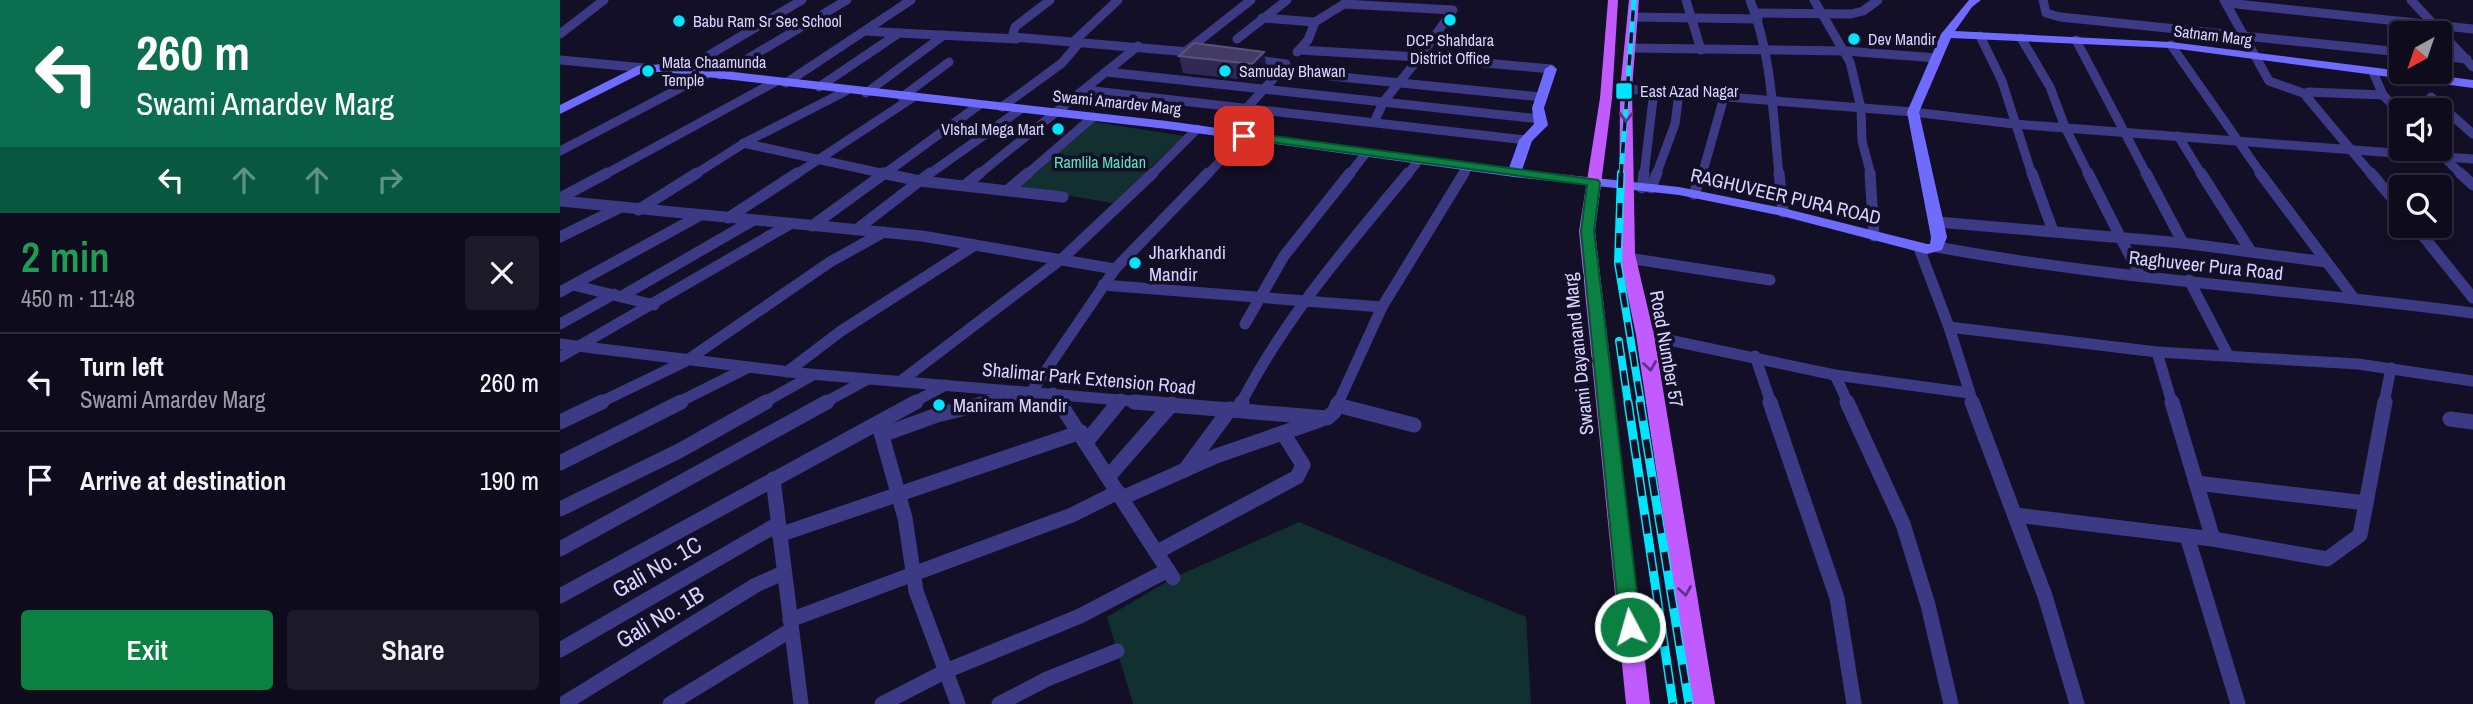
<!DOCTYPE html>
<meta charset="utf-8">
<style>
body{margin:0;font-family:"Archivo Narrow",sans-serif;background:#1c1929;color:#f1f3f6;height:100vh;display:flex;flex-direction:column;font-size:26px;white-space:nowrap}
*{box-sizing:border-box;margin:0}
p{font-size:23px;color:#9b9ba3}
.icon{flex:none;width:38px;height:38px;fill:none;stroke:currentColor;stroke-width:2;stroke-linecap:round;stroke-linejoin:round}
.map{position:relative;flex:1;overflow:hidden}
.panel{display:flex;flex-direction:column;background:#0e0b1c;width:560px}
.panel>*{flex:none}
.guide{background:#0b6e4f;color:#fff;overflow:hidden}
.needle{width:46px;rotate:220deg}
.buttons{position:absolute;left:1829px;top:21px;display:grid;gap:14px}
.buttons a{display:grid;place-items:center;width:63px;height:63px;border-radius:7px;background:#0e0b1c;box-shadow:0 4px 10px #0003,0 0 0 2px #2e2b3b;font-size:35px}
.pin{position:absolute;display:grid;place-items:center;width:60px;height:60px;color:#fff;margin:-30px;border-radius:14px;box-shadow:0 4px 10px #0006}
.me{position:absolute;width:77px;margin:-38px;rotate:354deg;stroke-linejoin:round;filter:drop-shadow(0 0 5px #0008)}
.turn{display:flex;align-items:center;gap:24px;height:147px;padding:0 21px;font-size:32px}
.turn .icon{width:91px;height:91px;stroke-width:2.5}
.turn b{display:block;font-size:49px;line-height:60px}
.lanes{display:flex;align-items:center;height:66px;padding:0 21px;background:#0003;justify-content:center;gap:35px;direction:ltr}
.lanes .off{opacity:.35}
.round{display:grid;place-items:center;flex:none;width:74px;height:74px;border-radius:7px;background:#1c1929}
.overview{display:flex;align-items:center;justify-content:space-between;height:119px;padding:0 21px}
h1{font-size:42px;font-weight:600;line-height:52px;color:#1e9e55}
.button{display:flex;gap:14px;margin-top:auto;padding:14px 21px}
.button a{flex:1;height:80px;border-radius:7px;background:#0b8043;color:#fff;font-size:28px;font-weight:600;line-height:80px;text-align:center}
.button a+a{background:#1c1929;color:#f1f3f6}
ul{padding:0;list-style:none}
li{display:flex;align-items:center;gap:21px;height:98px;padding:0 21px;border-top:2px solid #2e2b3b}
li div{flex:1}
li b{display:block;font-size:26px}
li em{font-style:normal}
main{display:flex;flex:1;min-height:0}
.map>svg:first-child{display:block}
.green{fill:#12302f}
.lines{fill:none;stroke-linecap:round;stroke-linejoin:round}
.street-far2{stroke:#3d3a85;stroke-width:9}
.street-far1{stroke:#3d3a85;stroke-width:11}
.street{stroke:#3d3a85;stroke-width:15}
.secondary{fill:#6f6bff;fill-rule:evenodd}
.primary{fill:#c25bff;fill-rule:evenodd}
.rail-far2-casing{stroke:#00e5ff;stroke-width:5}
.rail-far1-casing{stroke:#00e5ff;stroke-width:8}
.rail-casing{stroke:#00e5ff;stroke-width:9}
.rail-far2{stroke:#130f26;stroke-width:3.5;stroke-dasharray:11;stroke-linecap:butt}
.rail-far1{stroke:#130f26;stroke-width:5;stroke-dasharray:15;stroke-linecap:butt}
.rail{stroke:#130f26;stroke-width:6;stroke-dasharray:19;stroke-linecap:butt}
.wall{fill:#312854}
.shaded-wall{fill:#1d163a}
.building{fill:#433a66;stroke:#5a527e;stroke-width:2}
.oneway{stroke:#623188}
.route{fill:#0b8043;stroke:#07532c;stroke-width:2}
.poi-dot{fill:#00e5ff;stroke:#130f26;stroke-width:2.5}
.labels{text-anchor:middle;stroke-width:7;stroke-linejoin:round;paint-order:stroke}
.far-poi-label{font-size:16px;fill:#d9d4ff;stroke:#130f26;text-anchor:start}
.far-street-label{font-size:16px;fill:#d9d4ff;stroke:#130f26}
.far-park-label{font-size:16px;fill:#5fe0c0;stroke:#130f26}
.street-label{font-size:19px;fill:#d9d4ff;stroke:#130f26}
.poi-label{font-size:19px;fill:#d9d4ff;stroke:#130f26;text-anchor:start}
.near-street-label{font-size:23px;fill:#d9d4ff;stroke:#130f26}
</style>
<main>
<section class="panel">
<div class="guide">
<div class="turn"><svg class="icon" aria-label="left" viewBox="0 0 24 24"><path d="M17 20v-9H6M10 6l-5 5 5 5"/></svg><div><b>260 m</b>Swami Amardev Marg</div></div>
<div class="lanes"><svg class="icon" aria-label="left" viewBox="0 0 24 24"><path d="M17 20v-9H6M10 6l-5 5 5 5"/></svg><svg class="icon off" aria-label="ahead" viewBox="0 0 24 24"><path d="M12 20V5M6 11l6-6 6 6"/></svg><svg class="icon off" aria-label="ahead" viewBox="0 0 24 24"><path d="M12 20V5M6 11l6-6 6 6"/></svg><svg class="icon off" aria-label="right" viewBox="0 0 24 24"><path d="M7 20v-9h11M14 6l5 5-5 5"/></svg></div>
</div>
<div class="overview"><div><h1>2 min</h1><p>450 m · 11:48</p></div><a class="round"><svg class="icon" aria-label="close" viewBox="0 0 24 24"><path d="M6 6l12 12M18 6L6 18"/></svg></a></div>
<ul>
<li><svg class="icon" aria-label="left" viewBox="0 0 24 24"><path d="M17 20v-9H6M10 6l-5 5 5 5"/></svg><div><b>Turn left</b><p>Swami Amardev Marg</p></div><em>260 m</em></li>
<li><svg class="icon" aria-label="arrive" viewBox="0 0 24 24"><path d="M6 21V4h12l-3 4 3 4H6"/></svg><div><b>Arrive at destination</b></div><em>190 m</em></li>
</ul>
<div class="button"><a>Exit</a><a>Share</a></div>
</section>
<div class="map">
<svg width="1913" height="704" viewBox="0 0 1913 704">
<rect width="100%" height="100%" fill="#130f26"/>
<g class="green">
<path d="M 528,121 L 624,136 L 553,203 L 456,187 Z"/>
<path d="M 739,522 L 966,617 L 971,704 L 573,704 L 547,617 L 613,578 Z"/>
</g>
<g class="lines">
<g class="street-far2">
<path d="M 490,0 L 455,27 L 452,37 L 641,53"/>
<path d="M 1126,0 L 1141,50"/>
<path d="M 1190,0 C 1212,55 1213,116 1219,175"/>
<path d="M 1254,0 L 1290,62 L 1301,108 L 1302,141 L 1311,175"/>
<path d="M 1483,0 L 1486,13 L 1500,17 L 1841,52"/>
<path d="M 1664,0 L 1709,81 L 1746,94"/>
<path d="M 1851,0 L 1913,67"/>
<path d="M 1667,3 L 1913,29"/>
<path d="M 784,4 L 893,10 L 860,57 L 824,101 L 814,122"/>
<path d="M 1195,13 L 1291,14 L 1303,11 L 1318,0"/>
<path d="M 1073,17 L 1198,19"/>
<path d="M 702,18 L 755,22"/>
<path d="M 339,33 L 457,39"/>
<path d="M 0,34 L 44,0"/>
<path d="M 1420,36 L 1442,81 L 1472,175"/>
<path d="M 1461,38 L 1490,87 L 1505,127 L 1529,175"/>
<path d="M 677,39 L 727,0"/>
<path d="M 1516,40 L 1587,175"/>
<path d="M 512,43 L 558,0"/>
<path d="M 1611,45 L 1702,175"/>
<path d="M 1070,48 L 1285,51 L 1377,58"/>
<path d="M 739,50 L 860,57 L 991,69"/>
<path d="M 626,51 L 691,0"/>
<path d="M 737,52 L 748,40 L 755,22 L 789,1"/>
<path d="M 1880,56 L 1907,59"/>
<path d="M 691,59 L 726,64"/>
<path d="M 0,60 L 85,68"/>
<path d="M 124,70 L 242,0"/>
<path d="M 720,71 L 982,97"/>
<path d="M 547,72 L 980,119"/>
<path d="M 1813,72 L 1823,95 L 1841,114"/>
<path d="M 160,75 L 287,0"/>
<path d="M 226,83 L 351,0"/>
<path d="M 259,87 L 339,33 L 305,31"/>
<path d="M 1066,89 L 1353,112 L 1454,124 L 1913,159"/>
<path d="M 525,90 L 966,140"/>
<path d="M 306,93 L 384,35"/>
<path d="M 342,97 L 389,62"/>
<path d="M 1871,97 L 1913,134"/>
<path d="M 442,107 L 502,63 L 519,43"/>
<path d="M 664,133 L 725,66"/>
<path d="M 1618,136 L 1642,175"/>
<path d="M 183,143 L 330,175"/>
<path d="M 0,151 L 149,73"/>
<path d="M 1883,156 L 1902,175"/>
<path d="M 44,175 L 215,82"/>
<path d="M 134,175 L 186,142 L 286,91"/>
<path d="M 235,175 L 352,98"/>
<path d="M 323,175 L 419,105"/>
<path d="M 368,175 L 461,109"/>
<path d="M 418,175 L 578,46"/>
<path d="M 466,175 L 533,117"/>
<path d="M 591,175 L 637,129"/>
<path d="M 647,175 L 684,136"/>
<path d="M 789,175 L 806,153"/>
<path d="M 847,175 L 859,160"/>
<path d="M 903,175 L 908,167"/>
<path d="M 1084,175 L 1094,91"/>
<path d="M 1096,175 L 1115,124 L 1119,93"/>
<path d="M 1142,175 L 1164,97"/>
<path d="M 1812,175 L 1746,96 L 1748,92 L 1823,95"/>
</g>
<g class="street-far1">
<path d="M 322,173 L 360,181 L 503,197"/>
<path d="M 1219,173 L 1223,212"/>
<path d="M 1310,173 L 1314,236"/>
<path d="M 1472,173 L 1493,231"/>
<path d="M 1528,173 L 1580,276"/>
<path d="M 1586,173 L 1623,243"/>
<path d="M 1641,173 L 1690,250"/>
<path d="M 1700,173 L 1793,297"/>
<path d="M 1811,173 L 1841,209"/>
<path d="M 1900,173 L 1913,185"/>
<path d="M 405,185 L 420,173"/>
<path d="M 1082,188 L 1084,173"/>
<path d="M 1091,188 L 1097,173"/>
<path d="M 448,190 L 468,173"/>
<path d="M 1134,194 L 1142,173"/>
<path d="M 0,198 L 47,173"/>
<path d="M 0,201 L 362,236 L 555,269"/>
<path d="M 78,210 L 137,173"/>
<path d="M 168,218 L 237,173"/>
<path d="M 1377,222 L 1623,243 L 1766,262"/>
<path d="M 252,226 L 325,173"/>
<path d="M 1855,226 L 1913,298"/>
<path d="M 296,230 L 370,173"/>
<path d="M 0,237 L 59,208"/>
<path d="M 1377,247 C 1554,280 1735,289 1913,313"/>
<path d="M 1359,248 L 1389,327 L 1413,403"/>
<path d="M 1068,258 L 1210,280"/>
<path d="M 1629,280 L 1668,355"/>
<path d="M 13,285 L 94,305"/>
<path d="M 543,285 L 822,307"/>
<path d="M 0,292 L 139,216"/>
<path d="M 62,296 L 192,221"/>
<path d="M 0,324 L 54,294"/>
<path d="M 685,324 L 724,256 L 790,173"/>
<path d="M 1389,327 L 1597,352"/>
<path d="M 1085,335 L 1275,375 L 1409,393"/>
<path d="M 0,344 L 238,373 L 595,403"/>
<path d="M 1195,356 L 1211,403"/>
<path d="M 0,357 L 230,224"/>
<path d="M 227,372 L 281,331 L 415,245"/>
<path d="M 1275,375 L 1288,403"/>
<path d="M 341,381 L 504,257 L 593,173"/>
<path d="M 493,393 L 500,403"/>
<path d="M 39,403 L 126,361 L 270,262 L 324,232"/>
<path d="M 117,403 L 187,368"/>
<path d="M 203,403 L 253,375"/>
<path d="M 264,403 L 308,379"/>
<path d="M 352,403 L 386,385"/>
<path d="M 423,403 L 472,391 L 555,269 L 648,173"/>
<path d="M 557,403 L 561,399"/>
<path d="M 681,403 C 726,316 786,248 848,173"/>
<path d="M 778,403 L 822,307 L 904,173"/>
<path d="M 1612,403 L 1597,352 L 1798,364 L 1913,381"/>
<path d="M 1824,403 L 1831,368"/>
</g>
<g class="street">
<path d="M 499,402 L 613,578"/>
<path d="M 574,402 L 767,418 L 774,412 L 779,402"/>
<path d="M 1210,402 L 1277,598 L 1294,704"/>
<path d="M 1287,402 L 1343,524 L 1368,605 L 1391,704"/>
<path d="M 1412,402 L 1485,596 L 1517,704"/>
<path d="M 1612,402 L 1653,539"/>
<path d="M 777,405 L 854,425"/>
<path d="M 678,410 L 682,402"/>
<path d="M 1890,419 L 1913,422"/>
<path d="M 0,422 L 42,402"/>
<path d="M 320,429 L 345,518 L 356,591 L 398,704"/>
<path d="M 322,435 L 377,415 L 430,402"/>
<path d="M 527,441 L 559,402"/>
<path d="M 0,463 L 121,402"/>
<path d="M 625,470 L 670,409"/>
<path d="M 548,477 L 612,404"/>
<path d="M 213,479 L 241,704"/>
<path d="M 1636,483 L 1806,503"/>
<path d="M 562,498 L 656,456 L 760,420"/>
<path d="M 0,509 L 119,451 L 206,402"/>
<path d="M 1456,515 L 1653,539 L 1767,559 L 1800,535 L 1825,402"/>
<path d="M 219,535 L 521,432"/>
<path d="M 1627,536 L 1678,704"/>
<path d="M 0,549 L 267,402"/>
<path d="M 597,552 L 737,477 L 743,465 L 723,433"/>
<path d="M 0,596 L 356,402"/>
<path d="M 230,620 L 512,515 L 558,492"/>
<path d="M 0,650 L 218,524"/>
<path d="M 3,704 L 196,585 L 223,573"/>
<path d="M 110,704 L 231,630"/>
<path d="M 322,704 L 386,671 L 520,616 L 608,570"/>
<path d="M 439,704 L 487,679 L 557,651"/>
</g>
<path class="secondary" d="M 1409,0 L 1421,0 L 1412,7 L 1395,31 L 1611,42 L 1913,80 L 1913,88 L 1611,48 L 1391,38 L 1359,112 L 1387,237 L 1382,250 L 1367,254 L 1222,216 L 1119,195 L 954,177 L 607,129 L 103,72 L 84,72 L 0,114 L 0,105 L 78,66 L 103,64 L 607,121 L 949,168 L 959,140 L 974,124 L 972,108 L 985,69 L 991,65 L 997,69 L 984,108 L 988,125 L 972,141 L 962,170 L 1119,187 L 1223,208 L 1367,244 L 1370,244 L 1371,237 L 1347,112 L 1381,34 Z"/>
<g class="primary">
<path d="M 1048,0 L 1058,0 L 1052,98 L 1035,231 L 1090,704 L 1066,704 L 1019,231 L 1040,98 Z"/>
<path d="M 1069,0 L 1079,0 L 1072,89 L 1075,254 L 1094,335 L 1155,704 L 1131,704 L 1076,335 L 1059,254 L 1060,89 Z"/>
</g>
<g class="rail-far2-casing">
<path id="rail-far2" d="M 1061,175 L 1074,0"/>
</g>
<g class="rail-far1-casing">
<g id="rail-far1">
<path d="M 1061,173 L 1058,263 L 1081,403"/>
<path d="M 1059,341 L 1068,403"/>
</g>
</g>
<g class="rail-casing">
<g id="rail">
<path d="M 1068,402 L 1113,704"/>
<path d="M 1080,402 L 1129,704"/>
</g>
</g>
<use href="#rail-far2" class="rail-far2"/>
<use href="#rail-far1" class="rail-far1"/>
<use href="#rail" class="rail"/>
</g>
<path class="wall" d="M 634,43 L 707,69 L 695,81 L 623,73 L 619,56 Z"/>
<path class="shaded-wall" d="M 704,52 L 707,69 L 695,81 L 692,64 Z"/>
<path class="building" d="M 634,43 L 704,52 L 692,64 L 619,56 Z"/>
<defs><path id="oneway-chevron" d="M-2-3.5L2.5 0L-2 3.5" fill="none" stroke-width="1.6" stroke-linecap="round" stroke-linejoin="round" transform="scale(1.75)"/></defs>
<g class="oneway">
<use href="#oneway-chevron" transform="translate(1066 117) rotate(91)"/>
<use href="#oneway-chevron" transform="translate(1090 366) rotate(81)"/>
<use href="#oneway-chevron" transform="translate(1125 591) rotate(81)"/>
</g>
<path class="route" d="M 684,132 L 1038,180 L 1040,183 L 1034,231 L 1081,627 L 1078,633 L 1070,636 L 1063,633 L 1060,627 L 1021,231 L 1027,185 L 680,138 L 680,133 Z"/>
<g class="poi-dot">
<circle cx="890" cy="20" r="7"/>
<circle cx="119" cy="21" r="7"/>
<circle cx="1294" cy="39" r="7"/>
<circle cx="88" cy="71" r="7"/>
<circle cx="665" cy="71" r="7"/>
<rect x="1055" y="82" width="18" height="18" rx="3.5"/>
<circle cx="498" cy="129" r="7"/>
<circle cx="575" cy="263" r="7"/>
<circle cx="379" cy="405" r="7"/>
</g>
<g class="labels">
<g class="far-poi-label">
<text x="133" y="27">Babu Ram Sr Sec School</text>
<text x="1308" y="45">Dev Mandir</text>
<text x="890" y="46" text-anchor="middle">DCP Shahdara<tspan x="890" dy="18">District Office</tspan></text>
<text x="102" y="68">Mata Chaamunda<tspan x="102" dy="18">Temple</tspan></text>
<text x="679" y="77">Samuday Bhawan</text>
<text x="1080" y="97">East Azad Nagar</text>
<text x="484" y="135" text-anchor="end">VIshal Mega Mart</text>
</g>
<g class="far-street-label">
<text transform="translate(1653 35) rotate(7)" y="6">Satnam Marg</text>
<text transform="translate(557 102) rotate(6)" y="6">Swami Amardev Marg</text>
</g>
<g class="far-park-label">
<text x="540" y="168">Ramlila Maidan</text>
</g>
<g class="street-label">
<text transform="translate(1226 196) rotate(13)" y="7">RAGHUVEER PURA ROAD</text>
<text transform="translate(1646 265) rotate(6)" y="7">Raghuveer Pura Road</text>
<text transform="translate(1107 349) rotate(80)" y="7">Road Number 57</text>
<text transform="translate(1018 354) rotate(-96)" y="7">Swami Dayanand Marg</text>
<text transform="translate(529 378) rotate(5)" y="7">Shalimar Park Extension Road</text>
</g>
<g class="poi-label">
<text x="589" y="259">Jharkhandi<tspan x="589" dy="22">Mandir</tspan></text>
<text x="393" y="412">Maniram Mandir</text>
</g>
<g class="near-street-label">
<text transform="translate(97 567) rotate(-30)" y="8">Gali No. 1C</text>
<text transform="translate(100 617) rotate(-31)" y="8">Gali No. 1B</text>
</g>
</g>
</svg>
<div class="buttons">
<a><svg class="needle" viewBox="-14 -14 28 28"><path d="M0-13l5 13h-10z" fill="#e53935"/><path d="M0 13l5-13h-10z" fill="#9b9ba3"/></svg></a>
<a><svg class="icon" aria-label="sound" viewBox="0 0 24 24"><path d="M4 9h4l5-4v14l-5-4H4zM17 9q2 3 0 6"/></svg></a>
<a><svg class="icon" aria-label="search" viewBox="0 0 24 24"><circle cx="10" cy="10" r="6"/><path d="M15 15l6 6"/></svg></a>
</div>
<div class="pin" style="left:684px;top:136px;background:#d93025"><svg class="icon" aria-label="arrive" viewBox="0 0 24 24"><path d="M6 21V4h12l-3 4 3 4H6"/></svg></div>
<svg class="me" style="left:1070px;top:627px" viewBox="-20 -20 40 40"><circle r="17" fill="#0b8043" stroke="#fff" stroke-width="3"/><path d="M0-11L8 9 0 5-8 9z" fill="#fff"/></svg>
</div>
</main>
